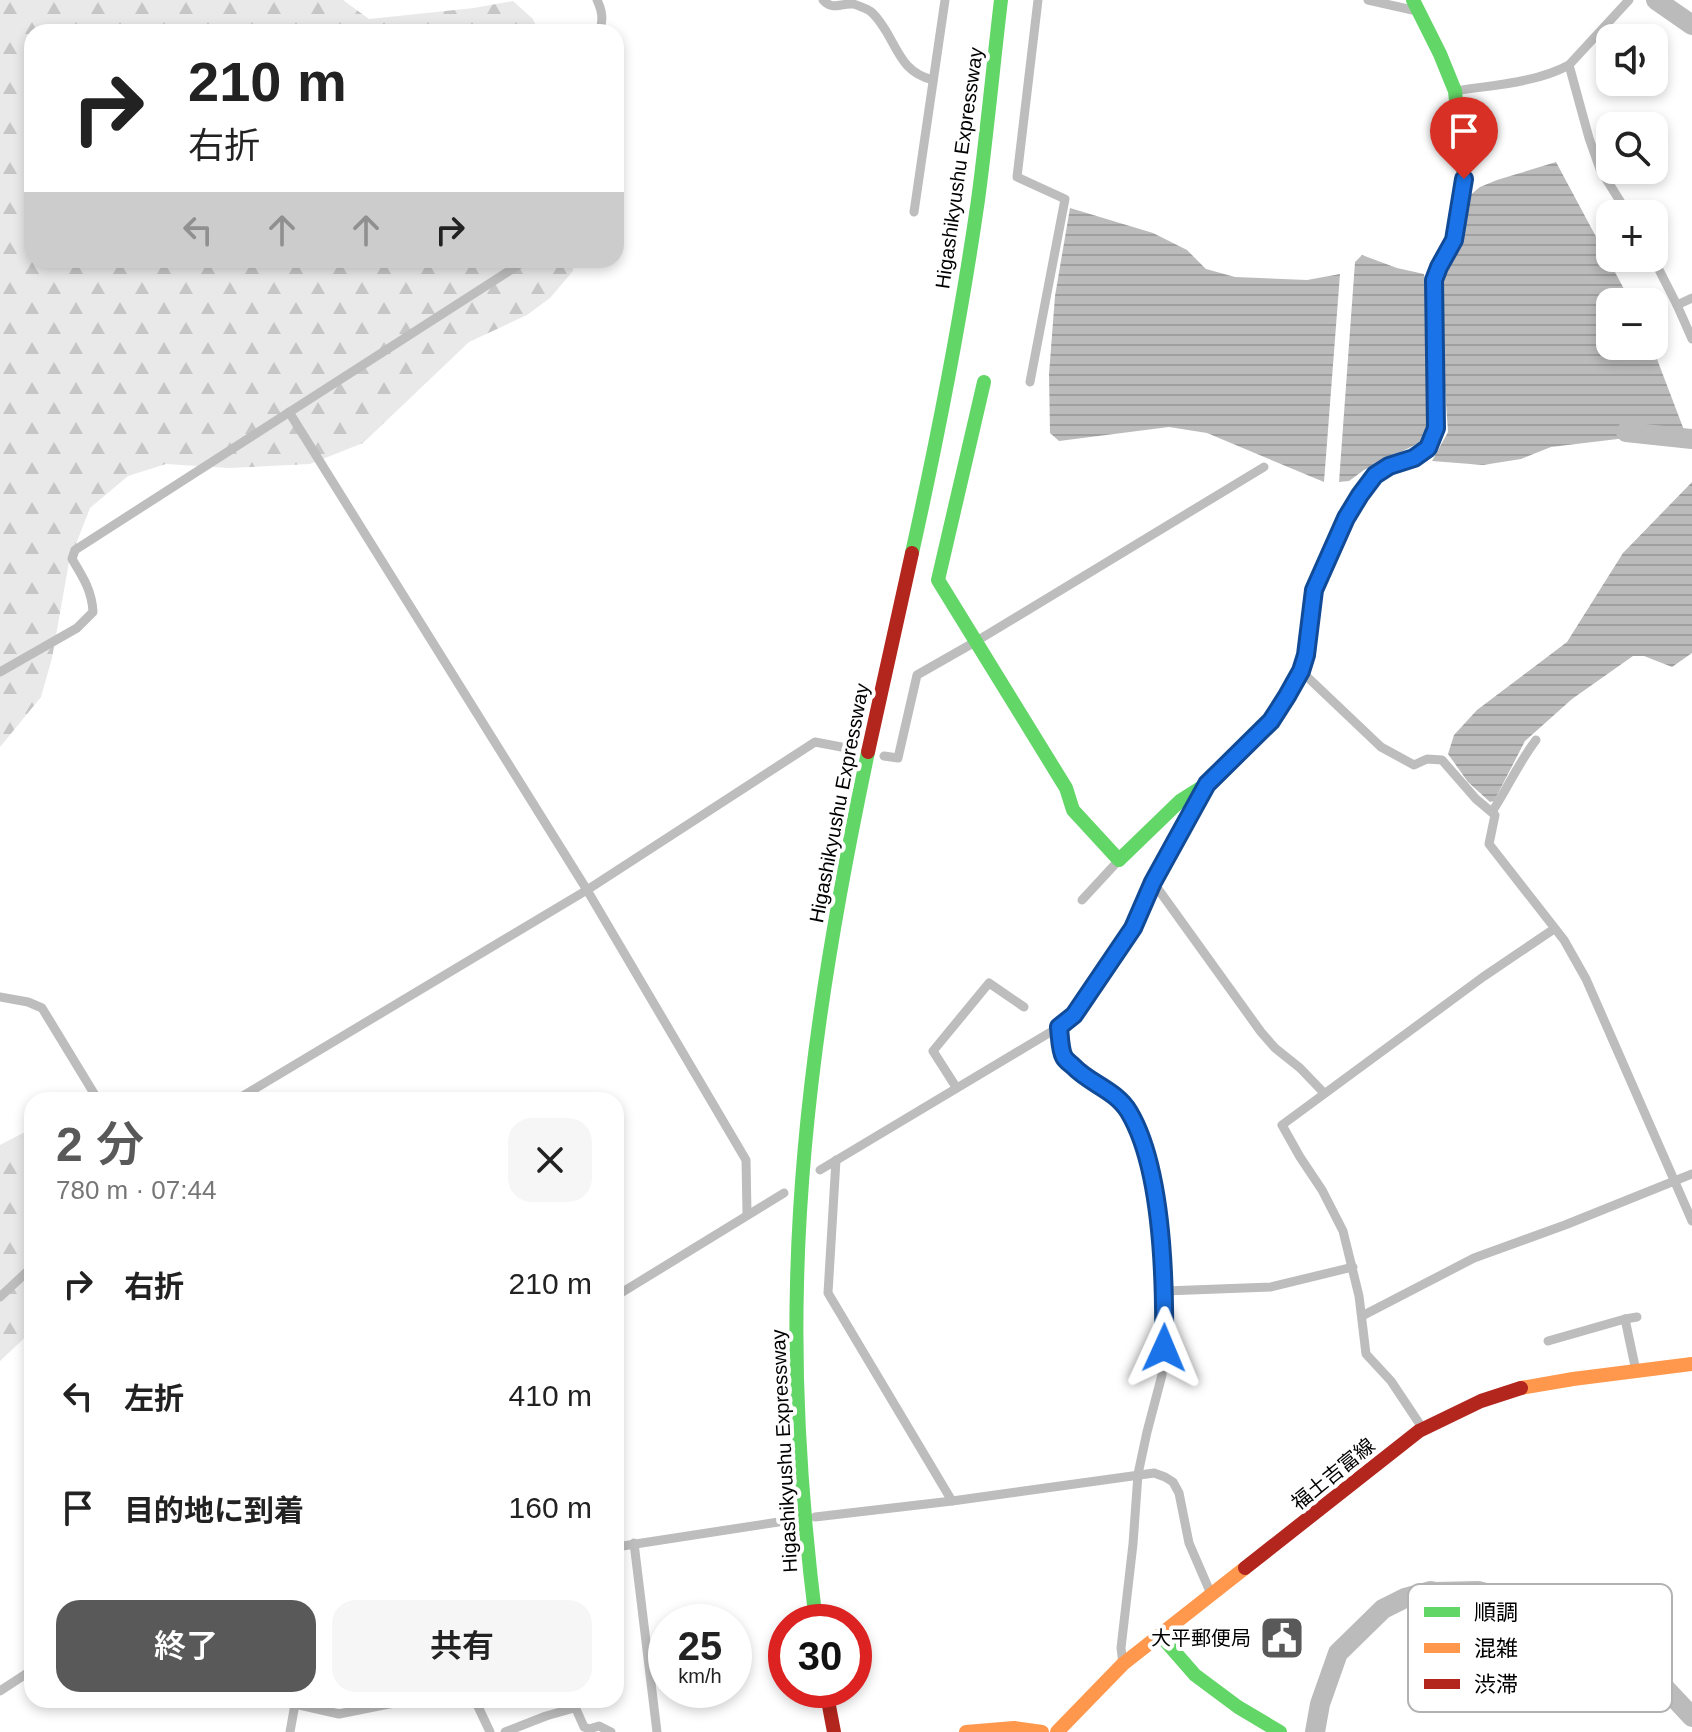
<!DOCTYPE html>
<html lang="ja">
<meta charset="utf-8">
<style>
body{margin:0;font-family:Arial,"Noto Sans JP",sans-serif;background:#f6f6f6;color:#222;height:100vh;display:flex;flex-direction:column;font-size:30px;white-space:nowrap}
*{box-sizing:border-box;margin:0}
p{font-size:26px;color:#767676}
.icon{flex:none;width:44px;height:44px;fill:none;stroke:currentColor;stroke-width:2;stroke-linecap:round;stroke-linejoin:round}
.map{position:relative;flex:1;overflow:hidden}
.drawer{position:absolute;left:24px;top:1092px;width:600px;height:616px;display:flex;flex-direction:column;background:#fff;border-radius:24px;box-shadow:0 4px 12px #0003}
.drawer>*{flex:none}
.guide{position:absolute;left:24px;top:24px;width:600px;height:244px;border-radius:24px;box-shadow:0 4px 12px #0003;background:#fff;color:#222;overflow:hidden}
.fabs{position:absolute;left:1596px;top:24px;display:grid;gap:16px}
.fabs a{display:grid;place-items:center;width:72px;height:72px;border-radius:16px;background:#fff;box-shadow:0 4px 12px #0003;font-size:40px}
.speed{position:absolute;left:648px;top:1604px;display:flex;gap:16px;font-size:40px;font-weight:700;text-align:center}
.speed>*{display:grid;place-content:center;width:104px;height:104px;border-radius:50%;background:#fff;box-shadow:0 4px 12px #0003;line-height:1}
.speed small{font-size:20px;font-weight:400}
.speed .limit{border:12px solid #d22;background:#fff;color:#111}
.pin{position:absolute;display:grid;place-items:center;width:68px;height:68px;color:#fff;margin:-82px -34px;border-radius:50% 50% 50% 0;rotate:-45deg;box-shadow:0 0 8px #0007}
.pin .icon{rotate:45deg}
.me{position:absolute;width:88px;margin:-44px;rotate:1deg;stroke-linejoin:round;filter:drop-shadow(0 0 6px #0008)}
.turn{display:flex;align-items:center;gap:28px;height:168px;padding:0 32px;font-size:36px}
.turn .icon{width:104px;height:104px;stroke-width:2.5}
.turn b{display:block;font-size:56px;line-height:68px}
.lanes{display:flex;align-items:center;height:76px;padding:0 32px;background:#0003;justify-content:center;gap:40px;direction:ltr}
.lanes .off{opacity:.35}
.round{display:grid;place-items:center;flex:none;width:84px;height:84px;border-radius:24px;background:#f6f6f6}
.overview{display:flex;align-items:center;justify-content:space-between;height:136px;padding:0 32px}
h1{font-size:48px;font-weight:600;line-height:60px;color:#595959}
.cta{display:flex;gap:16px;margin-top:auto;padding:16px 32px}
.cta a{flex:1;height:92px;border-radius:24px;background:#595959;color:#fff;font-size:32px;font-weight:600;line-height:92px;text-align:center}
.cta a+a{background:#f6f6f6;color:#222}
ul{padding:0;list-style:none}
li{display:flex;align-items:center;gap:24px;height:112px;padding:0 32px}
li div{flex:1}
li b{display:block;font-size:30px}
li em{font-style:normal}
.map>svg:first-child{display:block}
.forest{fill:url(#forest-firs)}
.water{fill:url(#water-rules)}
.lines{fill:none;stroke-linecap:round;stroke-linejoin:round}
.river{stroke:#bbb;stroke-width:20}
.street{stroke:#bdbdbd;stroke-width:9}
.fast{stroke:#63d668;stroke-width:14}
.slow{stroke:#ff974d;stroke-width:14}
.jam{stroke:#b3261e;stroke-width:14}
.route-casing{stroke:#114b97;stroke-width:20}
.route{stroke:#1a73e8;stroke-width:14}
.labels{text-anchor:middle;stroke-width:8;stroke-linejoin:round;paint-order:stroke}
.street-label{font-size:20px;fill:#000;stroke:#fff}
.poi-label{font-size:20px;fill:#000;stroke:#fff;text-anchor:end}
.key{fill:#fff;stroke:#b2b2b2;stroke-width:2}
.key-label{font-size:22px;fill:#000}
</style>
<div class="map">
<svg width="1692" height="1732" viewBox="0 0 1692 1732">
<defs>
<pattern id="forest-firs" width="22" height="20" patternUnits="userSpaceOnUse" patternTransform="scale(2)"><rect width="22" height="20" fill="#e9e9e9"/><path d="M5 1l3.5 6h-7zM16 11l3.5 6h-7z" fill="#c6c6c6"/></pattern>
<pattern id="water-rules" width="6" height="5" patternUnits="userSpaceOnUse" patternTransform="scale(2)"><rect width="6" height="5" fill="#bbb"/><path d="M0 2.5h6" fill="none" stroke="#9f9f9f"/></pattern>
</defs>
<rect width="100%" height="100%" fill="#fff"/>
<g class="forest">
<path d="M 0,0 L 343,0 L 369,19 L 474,8 L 513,1 L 533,19 L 539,32 L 32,32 L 32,260 L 572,260 L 573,271 L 550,298 L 527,315 L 469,342 L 363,443 L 310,464 L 229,468 L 166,464 L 128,476 L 90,508 L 69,562 L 52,658 L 41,697 L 0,747 Z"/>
<path d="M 32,1132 L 32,1331 L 0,1361 L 0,1145 L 23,1133 Z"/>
</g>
<g class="water">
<path d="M 1556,162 L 1631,302 L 1610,302 L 1610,346 L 1652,346 L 1684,430 L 1629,427 L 1626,438 L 1551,447 L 1521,459 L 1483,465 L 1432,461 L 1448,432 L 1443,360 L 1443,273 L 1458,244 L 1469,196 L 1480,187 L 1497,180 Z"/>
<path d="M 1070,208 L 1153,233 L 1187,250 L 1206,269 L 1235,277 L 1307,280 L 1340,274 L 1324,482 L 1207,433 L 1169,427 L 1059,441 L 1050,433 L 1049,374 L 1055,296 Z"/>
<path d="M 1362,255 L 1397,268 L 1424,274 L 1429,315 L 1427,439 L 1364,470 L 1349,481 L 1339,482 L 1355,262 Z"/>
<path d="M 1692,482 L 1692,653 L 1672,667 L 1644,656 L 1633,656 L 1572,699 L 1525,741 L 1494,801 L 1490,802 L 1468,782 L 1448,754 L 1454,735 L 1477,710 L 1567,642 L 1623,553 Z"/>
</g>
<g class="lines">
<g class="river">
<path d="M 1656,0 L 1692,25"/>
<path d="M 1626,432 L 1692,439"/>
<path d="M 1315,1732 L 1320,1704 L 1338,1653 L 1383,1609 L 1405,1598 L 1431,1591 L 1434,1592 L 1478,1591 L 1508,1599 L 1582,1641 L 1605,1650 L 1626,1654 L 1648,1664 L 1665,1688 L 1692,1717"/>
</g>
<g class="street">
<path d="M 597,0 C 602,10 604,21 599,32"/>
<path d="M 823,0 C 833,11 840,3 853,4 C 857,5 867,9 870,11 C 877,16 882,25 886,31 C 900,55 905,73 933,80"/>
<path d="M 1368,0 L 1417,11"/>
<path d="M 1569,65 L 1589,138 L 1600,169 L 1628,214"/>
<path d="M 1455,91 C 1492,85 1536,83 1569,65 L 1629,0"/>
<path d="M 914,212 L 945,0"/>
<path d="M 1653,258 L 1677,305 L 1692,339"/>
<path d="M 1677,305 L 1692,298"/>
<path d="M 1030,382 L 1065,199 L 1017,177 L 1038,0"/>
<path d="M 289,412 L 587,890 L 746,1160 L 747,1214"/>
<path d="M 1301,671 L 1381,747 L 1414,765 L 1427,759 L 1442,760 L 1476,799 L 1495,815 L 1489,844 L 1564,940 L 1586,979 L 1692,1221"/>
<path d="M 0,672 L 77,628 L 93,612 C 92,591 83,577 72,559 L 75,550 L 526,260"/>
<path d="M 884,756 L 898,758 L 917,675 L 975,642 L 1264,467"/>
<path d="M 1492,812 C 1507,789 1519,762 1536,740"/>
<path d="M 1153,882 L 1261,1032 L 1275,1048 L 1300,1068 L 1324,1093"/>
<path d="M 1082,900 L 1119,860"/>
<path d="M 0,997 L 28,1002 L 42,1008 L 98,1100"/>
<path d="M 1059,1027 L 1064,1057 L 1088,1080 L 1117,1097 L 1128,1111 L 1139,1132 L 1150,1171 L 1157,1213 L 1165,1291 L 1162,1375 L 1147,1432 L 1138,1474 L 1133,1544 L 1121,1648 L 1123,1664"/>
<path d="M 956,1087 L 933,1051 L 989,983 L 1024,1007"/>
<path d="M 236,1100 L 587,890 L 815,742 L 852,749"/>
<path d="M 836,1160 L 828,1293 L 952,1501"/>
<path d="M 820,1170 L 1059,1027 L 1074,1015 L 1133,928 L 1153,882 L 1205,787"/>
<path d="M 1165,1291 L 1271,1287 L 1353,1267"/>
<path d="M 616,1296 L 784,1193"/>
<path d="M 0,1297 L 32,1267"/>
<path d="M 1362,1316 L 1474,1258 L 1565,1225 L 1692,1174"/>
<path d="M 1548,1341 L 1625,1319"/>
<path d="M 1636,1371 L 1625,1319 L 1637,1317"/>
<path d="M 1423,1429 L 1391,1381 L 1366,1354 L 1359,1296 L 1343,1231 L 1322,1190 L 1300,1157 L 1282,1125 L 1483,977 L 1554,929"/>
<path d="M 815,1517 L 952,1501 L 1154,1473 L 1165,1477 L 1173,1482 L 1179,1493 L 1189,1543 L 1211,1594"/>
<path d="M 634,1543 L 657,1732"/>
<path d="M 616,1547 L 785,1521"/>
<path d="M 0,1691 L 32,1670"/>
<path d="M 291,1700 L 295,1704 L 339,1714 L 409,1700"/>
<path d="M 475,1700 L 490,1732"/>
<path d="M 572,1700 L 584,1727 L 589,1729 L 599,1726 L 611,1732"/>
<path d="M 290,1732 L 295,1704"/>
<path d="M 505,1732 L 546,1716 L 574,1708"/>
</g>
<g class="fast">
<path d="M 984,382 L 938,580 L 1066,788 L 1073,810 L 1119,860 L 1180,801 L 1207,784 L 1238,753"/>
<path d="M 1364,490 L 1375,475 L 1389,466 L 1414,458 L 1428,448 L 1436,428 L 1434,280 L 1454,240 L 1464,179 L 1455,91 L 1440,54 L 1413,0"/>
<path d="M 912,553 C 938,436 961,318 978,200 C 987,133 993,67 1001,0"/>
<path d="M 816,1622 C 802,1510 794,1397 797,1284 C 801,1105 831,927 868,752"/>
<path d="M 1160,1635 L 1195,1675 L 1238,1707 L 1280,1732"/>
</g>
<g class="slow">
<path d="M 1521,1388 L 1573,1379 L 1692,1364"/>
<path d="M 966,1732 L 1014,1728 L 1042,1732"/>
<path d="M 1057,1732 L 1123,1664 L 1245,1568"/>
</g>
<g class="jam">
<path d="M 868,752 L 912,553"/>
<path d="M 1238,753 L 1271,721 L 1301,671 L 1306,655 L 1314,590 L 1346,518 L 1364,490"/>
<path d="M 1245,1568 L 1419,1431 L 1481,1401 L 1521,1388"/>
<path d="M 826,1690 L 834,1732"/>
</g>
</g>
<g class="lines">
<g class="route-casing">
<path id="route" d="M 1164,1348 C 1165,1282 1163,1169 1129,1112 C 1116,1090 1090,1084 1073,1066 C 1070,1063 1066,1061 1064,1057 C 1060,1050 1060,1036 1059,1027 L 1074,1015 L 1133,928 L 1153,882 L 1207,784 L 1271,721 L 1287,696 L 1301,671 L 1306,655 L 1314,590 L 1346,518 L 1360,495 L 1375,475 L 1389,466 L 1414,458 L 1428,448 L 1436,428 L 1434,280 L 1439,267 L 1454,240 L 1464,179"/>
</g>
<use href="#route" class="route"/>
</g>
<defs>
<g id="civic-square" transform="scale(2.3)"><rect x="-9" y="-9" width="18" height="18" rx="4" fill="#595959" stroke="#fff"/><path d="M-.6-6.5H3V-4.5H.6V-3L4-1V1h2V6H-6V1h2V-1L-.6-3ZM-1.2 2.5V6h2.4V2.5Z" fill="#fff"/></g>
</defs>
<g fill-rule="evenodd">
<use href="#civic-square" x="1282" y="1638"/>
</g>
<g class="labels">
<g class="street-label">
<text transform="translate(959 168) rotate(-82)" y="7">Higashikyushu Expressway</text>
<text transform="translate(839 803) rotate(-79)" y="7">Higashikyushu Expressway</text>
<text transform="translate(784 1451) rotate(-93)" y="7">Higashikyushu Expressway</text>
<text transform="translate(1333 1474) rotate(-39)" y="7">福土吉富線</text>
</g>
<g class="poi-label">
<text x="1251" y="1645">大平郵便局</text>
</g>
</g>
<rect x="1408" y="1584" width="264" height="128" rx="12" class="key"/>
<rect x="1424" y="1607" width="36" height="10" fill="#63d668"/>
<rect x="1424" y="1643" width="36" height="10" fill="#ff974d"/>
<rect x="1424" y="1679" width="36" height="10" fill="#b3261e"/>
<g class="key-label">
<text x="1474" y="1620">順調</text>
<text x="1474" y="1656">混雑</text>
<text x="1474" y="1692">渋滞</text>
</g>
</svg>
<div class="fabs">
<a><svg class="icon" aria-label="sound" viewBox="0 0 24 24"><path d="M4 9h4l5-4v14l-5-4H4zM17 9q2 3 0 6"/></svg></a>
<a><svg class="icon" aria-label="search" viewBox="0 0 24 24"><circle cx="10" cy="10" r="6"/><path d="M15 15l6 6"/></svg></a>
<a>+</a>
<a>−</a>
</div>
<div class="speed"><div>25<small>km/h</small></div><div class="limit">30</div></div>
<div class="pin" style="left:1464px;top:179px;background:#d93025"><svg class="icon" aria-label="arrive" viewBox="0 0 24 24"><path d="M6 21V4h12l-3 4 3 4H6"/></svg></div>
<svg class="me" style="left:1164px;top:1348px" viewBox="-20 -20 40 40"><path d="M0-17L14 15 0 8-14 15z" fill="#1a73e8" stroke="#fff" stroke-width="4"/></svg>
<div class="guide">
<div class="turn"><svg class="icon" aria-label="right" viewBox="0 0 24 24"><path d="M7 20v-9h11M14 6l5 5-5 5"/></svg><div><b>210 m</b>右折</div></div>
<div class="lanes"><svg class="icon off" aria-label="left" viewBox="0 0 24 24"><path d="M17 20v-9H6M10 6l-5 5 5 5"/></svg><svg class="icon off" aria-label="ahead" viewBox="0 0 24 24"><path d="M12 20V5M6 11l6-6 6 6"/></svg><svg class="icon off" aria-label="ahead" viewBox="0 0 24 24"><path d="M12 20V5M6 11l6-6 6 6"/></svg><svg class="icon" aria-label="right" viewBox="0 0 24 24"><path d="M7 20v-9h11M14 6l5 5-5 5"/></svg></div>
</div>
<section class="drawer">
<div class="overview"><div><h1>2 分</h1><p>780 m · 07:44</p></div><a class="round"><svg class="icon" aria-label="close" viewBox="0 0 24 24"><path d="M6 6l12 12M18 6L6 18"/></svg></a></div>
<ul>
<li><svg class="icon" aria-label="right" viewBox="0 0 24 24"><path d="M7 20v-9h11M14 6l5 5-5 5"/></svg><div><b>右折</b></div><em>210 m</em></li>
<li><svg class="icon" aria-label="left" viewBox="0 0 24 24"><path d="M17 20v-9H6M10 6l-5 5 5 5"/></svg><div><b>左折</b></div><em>410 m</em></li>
<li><svg class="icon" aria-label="arrive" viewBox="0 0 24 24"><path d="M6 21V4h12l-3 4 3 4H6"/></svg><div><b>目的地に到着</b></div><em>160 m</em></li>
</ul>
<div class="cta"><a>終了</a><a>共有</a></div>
</section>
</div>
